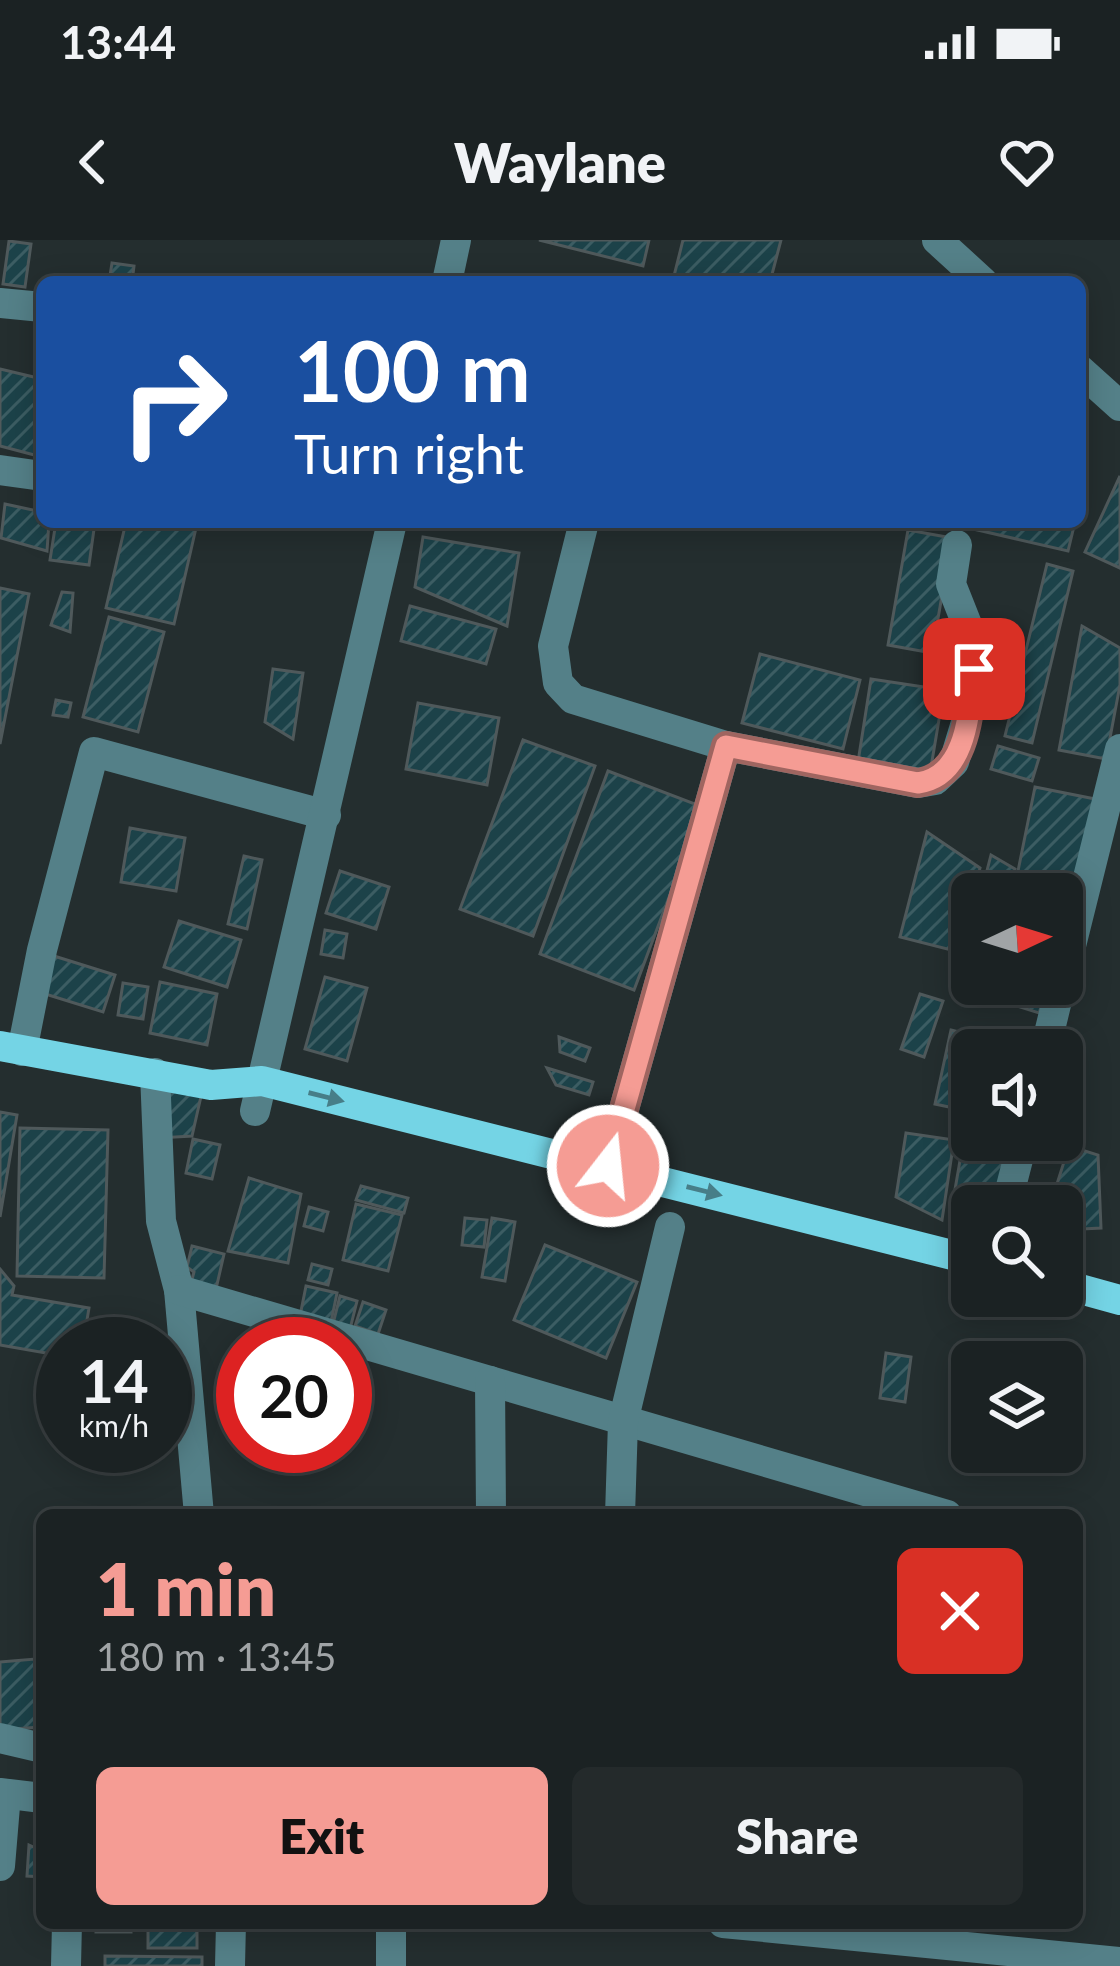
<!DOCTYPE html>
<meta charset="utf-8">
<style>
body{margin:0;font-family:Lato,sans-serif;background:#242a2b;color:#f1f3f6;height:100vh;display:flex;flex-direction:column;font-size:45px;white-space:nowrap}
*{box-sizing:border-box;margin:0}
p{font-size:39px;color:#a0a4a6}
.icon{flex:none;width:66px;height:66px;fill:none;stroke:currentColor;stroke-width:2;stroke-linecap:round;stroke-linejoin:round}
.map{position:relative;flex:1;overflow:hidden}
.sheet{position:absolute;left:36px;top:1269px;width:1047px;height:420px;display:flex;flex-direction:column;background:#1b2223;border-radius:18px;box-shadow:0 6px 30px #0003,0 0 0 3px #393f41}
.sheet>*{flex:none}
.banner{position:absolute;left:36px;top:36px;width:1050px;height:252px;border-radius:18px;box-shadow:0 6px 30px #0003,0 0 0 3px #393f41;background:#1a4fa0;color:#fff;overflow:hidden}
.needle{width:78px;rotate:86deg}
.tools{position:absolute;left:951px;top:633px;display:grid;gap:24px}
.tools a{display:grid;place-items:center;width:132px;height:132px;border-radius:18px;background:#1b2223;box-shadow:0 6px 30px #0003,0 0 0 3px #393f41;font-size:60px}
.speed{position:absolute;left:36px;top:1077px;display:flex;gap:24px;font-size:60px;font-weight:700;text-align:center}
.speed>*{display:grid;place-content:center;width:156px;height:156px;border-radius:50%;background:#1b2223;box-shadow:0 6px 30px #0003,0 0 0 3px #393f41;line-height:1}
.speed small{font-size:30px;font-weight:400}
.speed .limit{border:18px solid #d22;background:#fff;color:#111}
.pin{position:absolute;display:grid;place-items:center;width:102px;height:102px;color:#fff;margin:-51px;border-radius:24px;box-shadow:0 6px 18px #0006}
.me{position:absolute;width:132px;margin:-66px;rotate:16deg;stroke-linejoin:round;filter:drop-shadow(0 0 9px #0008)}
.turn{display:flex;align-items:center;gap:42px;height:252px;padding:0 60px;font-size:54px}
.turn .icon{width:156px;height:156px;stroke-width:2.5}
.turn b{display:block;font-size:84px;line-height:102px}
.round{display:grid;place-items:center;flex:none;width:126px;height:126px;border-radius:18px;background:#242a2b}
.headline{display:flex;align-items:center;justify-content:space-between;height:204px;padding:0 60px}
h1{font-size:72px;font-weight:800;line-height:90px;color:#f59c94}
.primary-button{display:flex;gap:24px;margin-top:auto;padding:24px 60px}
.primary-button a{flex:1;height:138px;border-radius:18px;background:#f59c94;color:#111;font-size:48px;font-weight:800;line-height:138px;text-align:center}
.primary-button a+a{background:#242a2b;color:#f1f3f6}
.status{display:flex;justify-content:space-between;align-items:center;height:84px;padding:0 60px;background:#1b2223;direction:ltr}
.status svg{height:33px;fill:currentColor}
header{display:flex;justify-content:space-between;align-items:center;height:156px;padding:0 60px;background:#1b2223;font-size:54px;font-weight:800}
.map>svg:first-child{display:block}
.building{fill:url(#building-hatch);stroke:#4f595b;stroke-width:3}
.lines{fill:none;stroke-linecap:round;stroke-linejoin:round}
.minor{stroke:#548088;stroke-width:30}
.major{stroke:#74d4e5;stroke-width:30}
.oneway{fill:#477e88}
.route-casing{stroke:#9f6560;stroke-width:30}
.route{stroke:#f59c94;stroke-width:21}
</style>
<div class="status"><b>13:44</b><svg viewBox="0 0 49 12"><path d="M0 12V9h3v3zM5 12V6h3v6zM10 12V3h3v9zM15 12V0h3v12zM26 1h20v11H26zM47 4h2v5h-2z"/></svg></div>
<header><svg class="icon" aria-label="back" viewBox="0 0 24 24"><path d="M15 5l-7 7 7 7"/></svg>Waylane<svg class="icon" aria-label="heart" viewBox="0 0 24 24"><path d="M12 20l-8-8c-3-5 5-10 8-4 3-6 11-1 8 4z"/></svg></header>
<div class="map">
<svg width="1120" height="1726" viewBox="0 0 1120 1726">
<defs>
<pattern id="building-hatch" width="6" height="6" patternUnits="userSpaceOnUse" patternTransform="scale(3)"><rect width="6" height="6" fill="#1c4249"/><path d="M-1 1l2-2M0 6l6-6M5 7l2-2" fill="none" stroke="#3c5d63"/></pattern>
</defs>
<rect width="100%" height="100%" fill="#242e2f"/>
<g class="building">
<path d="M 539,0 L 649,0 L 643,26 Z"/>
<path d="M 683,0 L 781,0 L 770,42 L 681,42 L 673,40 Z"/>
<path d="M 9,1 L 31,4 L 25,47 L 3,44 Z"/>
<path d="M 112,23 L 134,26 L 132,42 L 109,42 Z"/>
<path d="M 0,129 L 42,139 L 42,217 L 0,206 Z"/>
<path d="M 1120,236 L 1120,328 L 1085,312 Z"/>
<path d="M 5,264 L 42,272 L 42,282 L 49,282 L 47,311 L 1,298 Z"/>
<path d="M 61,282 L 95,282 L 89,325 L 50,320 L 55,288 Z"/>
<path d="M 126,282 L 169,282 L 196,288 L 174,384 L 106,368 Z"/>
<path d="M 943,282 L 1075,282 L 1068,311 Z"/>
<path d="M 908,290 L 952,298 L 932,413 L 888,405 Z"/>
<path d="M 423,297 L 519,313 L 507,386 L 415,347 Z"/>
<path d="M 1047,324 L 1073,331 L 1032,503 L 1005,496 Z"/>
<path d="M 0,348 L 29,354 L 0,504 Z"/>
<path d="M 62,352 L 73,353 L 70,392 L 51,385 Z"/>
<path d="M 410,366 L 496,389 L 486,424 L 401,401 Z"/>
<path d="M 109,377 L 164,392 L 138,492 L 83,477 Z"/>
<path d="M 1082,386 L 1120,408 L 1120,445 L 1106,519 L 1059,510 Z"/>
<path d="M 760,414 L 860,440 L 843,509 L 742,483 Z"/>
<path d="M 273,429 L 303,433 L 293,499 L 265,482 Z"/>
<path d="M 871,439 L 944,450 L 930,533 L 858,522 Z"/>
<path d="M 56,460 L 71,463 L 68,477 L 53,475 Z"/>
<path d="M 418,463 L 499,478 L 487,545 L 406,529 Z"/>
<path d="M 523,500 L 595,526 L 533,696 L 460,669 Z"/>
<path d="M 998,506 L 1039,518 L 1032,541 L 991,529 Z"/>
<path d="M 608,531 L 703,567 L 634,750 L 540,714 Z"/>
<path d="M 1035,547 L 1095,559 L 1078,644 L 1018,631 Z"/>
<path d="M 130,588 L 185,598 L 176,651 L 121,642 Z"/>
<path d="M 927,592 L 980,628 L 959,712 L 900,697 Z"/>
<path d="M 991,615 L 1015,629 L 1009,654 L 981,654 Z"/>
<path d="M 244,616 L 262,620 L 247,689 L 228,684 Z"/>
<path d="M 340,631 L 389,647 L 376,689 L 326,673 Z"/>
<path d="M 179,681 L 241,700 L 227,747 L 164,727 Z"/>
<path d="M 325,690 L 347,694 L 343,718 L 321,714 Z"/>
<path d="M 54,716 L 115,735 L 103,772 L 42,753 Z"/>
<path d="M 325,737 L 367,748 L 347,821 L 305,809 Z"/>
<path d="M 972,741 L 972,744 L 1049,744 L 1039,773 L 969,751 Z"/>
<path d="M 160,742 L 217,754 L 207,805 L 150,793 Z"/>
<path d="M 123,743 L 148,747 L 143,779 L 118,775 Z"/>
<path d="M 920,754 L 943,761 L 924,817 L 901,809 Z"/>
<path d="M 951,790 L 979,797 L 976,810 L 972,810 L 963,870 L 935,864 Z"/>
<path d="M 559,797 L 590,808 L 585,821 L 560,812 Z"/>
<path d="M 547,828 L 593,842 L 589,855 L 556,845 Z"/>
<path d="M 171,845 L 202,852 L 192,896 L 159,898 Z"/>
<path d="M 0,872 L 17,875 L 0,977 Z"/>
<path d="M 20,888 L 108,890 L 104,1038 L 17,1036 Z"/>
<path d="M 906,893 L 954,900 L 942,980 L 896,957 Z"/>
<path d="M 193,899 L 220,905 L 212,939 L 186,933 Z"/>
<path d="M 1069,906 L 1098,915 L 1101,988 L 1062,990 L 1062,966 L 1050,966 Z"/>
<path d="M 962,909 L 1012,918 L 1004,966 L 972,966 L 972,970 L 952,967 Z"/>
<path d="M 249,938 L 301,954 L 288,1023 L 228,1011 Z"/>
<path d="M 361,946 L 408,958 L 404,973 L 356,960 Z"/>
<path d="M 356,964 L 402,975 L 388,1031 L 343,1020 Z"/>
<path d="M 309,967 L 328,972 L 323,991 L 304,986 Z"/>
<path d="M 465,978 L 487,980 L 484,1007 L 462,1005 Z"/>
<path d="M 492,978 L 515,982 L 505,1041 L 482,1037 Z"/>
<path d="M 545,1005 L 637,1042 L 606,1118 L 514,1080 Z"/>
<path d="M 192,1006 L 224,1014 L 216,1049 L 191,1043 L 194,1032 L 187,1027 Z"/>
<path d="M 312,1024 L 332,1029 L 328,1045 L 308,1040 Z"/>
<path d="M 0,1029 L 14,1046 L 12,1055 L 89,1068 L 83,1104 L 63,1104 L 63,1116 L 0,1105 Z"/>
<path d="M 306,1046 L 337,1053 L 331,1082 L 300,1076 Z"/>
<path d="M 340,1056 L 357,1061 L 349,1093 L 333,1084 Z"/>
<path d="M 363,1062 L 386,1070 L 378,1094 L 355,1086 Z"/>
<path d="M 886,1113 L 911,1117 L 905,1162 L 880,1158 Z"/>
<path d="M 35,1419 L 40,1487 L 0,1490 L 0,1422 Z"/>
<path d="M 29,1605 L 42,1611 L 42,1637 L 27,1636 Z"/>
<rect x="96" y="1683" width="35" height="9"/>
<rect x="148" y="1683" width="49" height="25"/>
<path d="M 105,1716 L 202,1717 L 202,1726 L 105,1726 Z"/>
</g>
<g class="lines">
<g class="minor">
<path d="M 937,0 L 983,42"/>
<path d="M 447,42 L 456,0"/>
<path d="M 0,63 L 42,67"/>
<path d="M 1080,130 L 1120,166"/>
<path d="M 0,230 L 35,235"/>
<path d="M 584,282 L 553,406 L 558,443 L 573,459 L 726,506 L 608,926"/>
<path d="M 726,506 L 918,543 L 935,540 L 954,522 L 967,479 L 975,429 L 972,397 L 951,344 L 957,305"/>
<path d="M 1062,742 L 1120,509"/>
<path d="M 1045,810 L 1061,744"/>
<path d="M 22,811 L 42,710 L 94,512 L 326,575"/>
<path d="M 155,833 L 161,981 L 179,1050 L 199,1275"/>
<path d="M 255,871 L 392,282"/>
<path d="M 1006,966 L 1023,900"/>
<path d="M 179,1050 L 947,1275"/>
<path d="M 490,1141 L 491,1275"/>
<path d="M 620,1275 L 623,1182 L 670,987"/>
<path d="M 0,1498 L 42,1508"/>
<path d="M 0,1553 L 42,1558"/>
<path d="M 0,1626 L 6,1554"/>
<path d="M 723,1683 L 1120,1722"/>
<path d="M 66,1726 L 67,1683"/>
<path d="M 230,1726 L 231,1683"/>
<path d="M 391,1726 L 391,1683"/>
</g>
<g class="major">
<path d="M 0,806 L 211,845 L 262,841 L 972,1020"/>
<path d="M 1062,1044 L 1120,1060"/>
</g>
</g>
<defs><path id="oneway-solid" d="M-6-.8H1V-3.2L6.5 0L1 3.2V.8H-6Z" transform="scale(3)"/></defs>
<g class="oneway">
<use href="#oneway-solid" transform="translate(326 857) rotate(14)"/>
<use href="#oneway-solid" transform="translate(704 951) rotate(14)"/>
</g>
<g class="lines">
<g class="route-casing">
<path id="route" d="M 608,926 L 726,506 L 918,543 C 968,536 969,469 974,429"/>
</g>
<use href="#route" class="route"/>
</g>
</svg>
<div class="tools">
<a><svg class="needle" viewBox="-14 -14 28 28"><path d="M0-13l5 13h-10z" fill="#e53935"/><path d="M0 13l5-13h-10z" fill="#a0a4a6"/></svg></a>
<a><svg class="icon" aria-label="sound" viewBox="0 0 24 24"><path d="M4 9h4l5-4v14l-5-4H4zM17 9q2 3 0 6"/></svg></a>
<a><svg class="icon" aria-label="search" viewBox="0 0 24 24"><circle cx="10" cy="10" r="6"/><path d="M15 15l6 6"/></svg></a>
<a><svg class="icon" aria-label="layers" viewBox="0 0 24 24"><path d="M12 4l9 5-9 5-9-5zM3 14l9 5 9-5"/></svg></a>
</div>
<div class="speed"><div>14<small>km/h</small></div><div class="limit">20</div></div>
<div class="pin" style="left:974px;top:429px;background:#d93025"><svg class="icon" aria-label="arrive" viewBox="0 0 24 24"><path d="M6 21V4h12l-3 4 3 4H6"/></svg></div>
<svg class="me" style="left:608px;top:926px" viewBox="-20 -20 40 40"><circle r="17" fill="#f59c94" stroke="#fff" stroke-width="3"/><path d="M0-11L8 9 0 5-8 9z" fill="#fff"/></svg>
<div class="banner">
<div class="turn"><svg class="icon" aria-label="right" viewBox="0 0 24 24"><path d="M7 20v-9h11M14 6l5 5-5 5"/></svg><div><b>100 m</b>Turn right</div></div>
</div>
<section class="sheet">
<div class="headline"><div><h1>1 min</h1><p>180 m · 13:45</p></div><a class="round" style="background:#d93025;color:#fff"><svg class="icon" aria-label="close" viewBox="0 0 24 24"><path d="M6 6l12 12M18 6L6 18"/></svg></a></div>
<div class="primary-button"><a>Exit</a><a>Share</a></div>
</section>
</div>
